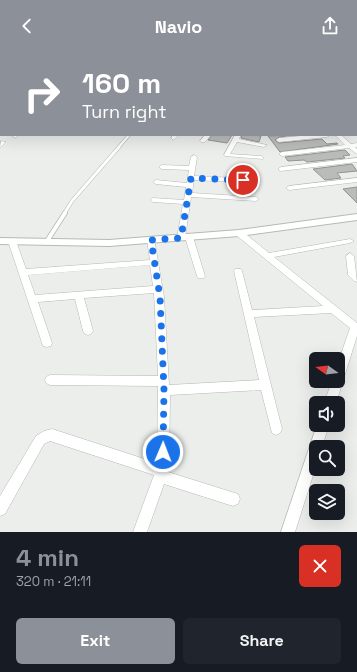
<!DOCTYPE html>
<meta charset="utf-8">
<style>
body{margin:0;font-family:"Space Grotesk",sans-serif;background:#20242c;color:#f1f3f6;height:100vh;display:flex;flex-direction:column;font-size:15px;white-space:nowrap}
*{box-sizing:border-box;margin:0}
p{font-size:13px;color:#9ea1a6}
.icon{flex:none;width:22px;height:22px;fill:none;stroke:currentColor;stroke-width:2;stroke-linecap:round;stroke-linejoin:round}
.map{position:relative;height:480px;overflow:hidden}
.side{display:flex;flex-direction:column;background:#171b24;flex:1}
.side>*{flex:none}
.banner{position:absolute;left:0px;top:0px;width:357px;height:84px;box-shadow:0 4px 16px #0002;background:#8c9099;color:#fff;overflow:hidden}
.needle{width:26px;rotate:284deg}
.buttons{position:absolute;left:309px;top:300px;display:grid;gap:8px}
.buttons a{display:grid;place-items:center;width:36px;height:36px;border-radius:6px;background:#171b24;box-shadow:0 4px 16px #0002;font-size:20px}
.pin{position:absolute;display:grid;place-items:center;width:34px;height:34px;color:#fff;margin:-17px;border:2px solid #fff;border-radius:50%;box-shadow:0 1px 4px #0007}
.me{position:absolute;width:44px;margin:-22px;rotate:1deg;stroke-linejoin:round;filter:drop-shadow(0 0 3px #0008)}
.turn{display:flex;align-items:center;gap:14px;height:84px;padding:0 16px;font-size:18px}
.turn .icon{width:52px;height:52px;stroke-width:2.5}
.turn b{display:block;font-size:28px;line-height:34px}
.round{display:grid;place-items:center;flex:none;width:42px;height:42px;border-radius:6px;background:#20242c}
.head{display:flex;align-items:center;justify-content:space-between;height:68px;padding:0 16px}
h1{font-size:24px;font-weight:800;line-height:30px;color:#8c9099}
.primary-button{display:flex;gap:8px;margin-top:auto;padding:8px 16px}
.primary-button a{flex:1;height:46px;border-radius:6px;background:#8c9099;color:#fff;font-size:16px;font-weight:800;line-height:46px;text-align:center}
.primary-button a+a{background:#20242c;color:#f1f3f6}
header{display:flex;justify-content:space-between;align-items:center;height:52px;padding:0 16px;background:#8c9099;color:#fff;font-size:18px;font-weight:800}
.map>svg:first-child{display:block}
.building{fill:#b9bcb8;stroke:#929491}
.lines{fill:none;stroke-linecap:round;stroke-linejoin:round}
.lane-far2-casing{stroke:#b6b9b5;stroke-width:3.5}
.lane-far1-casing{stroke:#b6b9b5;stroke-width:4}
.lane-casing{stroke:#b6b9b5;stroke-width:5.5}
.street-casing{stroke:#b6b9b5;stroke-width:1}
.secondary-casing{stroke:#b6b9b5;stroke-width:2}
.lane-far2{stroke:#fff;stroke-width:2.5}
.lane-far1{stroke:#fff;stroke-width:3}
.lane{stroke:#fff;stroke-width:4}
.street{fill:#fff;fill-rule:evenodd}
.secondary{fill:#fff;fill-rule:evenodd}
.route{stroke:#1a73e8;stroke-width:7;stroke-dasharray:0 12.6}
</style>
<header><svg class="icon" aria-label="back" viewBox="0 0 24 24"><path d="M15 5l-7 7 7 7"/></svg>Navio<svg class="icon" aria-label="share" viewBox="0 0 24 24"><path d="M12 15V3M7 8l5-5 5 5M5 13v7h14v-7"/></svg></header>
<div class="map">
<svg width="357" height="480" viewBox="0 0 357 480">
<rect width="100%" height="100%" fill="#ebeeea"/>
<g class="building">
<path d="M 212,83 L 232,83 L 227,91 L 208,88 Z"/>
<path d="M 242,83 L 253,83 L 261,84 L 259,90 L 241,86 Z"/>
<path d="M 295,83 L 279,85 L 275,88 L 279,91 L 322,87 L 327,92 L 337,91 L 338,92 L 280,100 L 268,84 Z"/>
<path d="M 345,98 L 350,103 L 343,104 L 345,106 L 307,110 L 304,108 L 288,109 L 285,105 Z"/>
<path d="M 352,112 L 357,119 L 337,121 L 341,126 L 325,128 L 313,117 Z"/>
<path d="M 357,135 L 357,151 L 343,137 Z"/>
</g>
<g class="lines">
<g class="lane-far2-casing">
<path id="lane-far2" d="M 118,96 L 129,83"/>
</g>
<g class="lane-far1-casing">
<path id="lane-far1" d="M 64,162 L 72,149 L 119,95"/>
</g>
<g class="lane-casing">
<path id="lane" d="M 47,189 L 65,161"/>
</g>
<g class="street-casing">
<g id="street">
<rect x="12" y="0" width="4" height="1"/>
<path d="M 65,0 L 69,0 L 64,1 Z"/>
<rect x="100" y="0" width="4" height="1"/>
<path d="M 132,0 L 136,0 L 131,1 Z"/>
<path d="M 199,0 L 204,0 L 198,1 Z"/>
<path d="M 221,0 L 225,0 L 220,1 Z"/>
<path d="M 250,0 L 255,0 L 256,1 L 251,1 Z"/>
<rect x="356" y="33" width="1" height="3"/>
<rect x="356" y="47" width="1" height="2"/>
<rect x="0" y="49" width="1" height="2"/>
<rect x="356" y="57" width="1" height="2"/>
<rect x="0" y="59" width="1" height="4"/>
<rect x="356" y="67" width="1" height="4"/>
<rect x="356" y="78" width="1" height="4"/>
<path d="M 12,83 L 18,83 L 18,84 L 15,86 Z"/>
<path d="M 173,83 L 179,83 L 174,88 L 171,86 Z"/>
<path d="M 205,83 L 211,83 L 205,90 L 201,90 L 200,89 Z"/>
<path d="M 235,83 L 241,83 L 239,87 L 267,93 L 264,95 L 237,90 L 230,102 L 261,104 L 263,105 L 263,107 L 225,104 L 224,103 Z"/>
<path d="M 311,83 L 330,83 L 327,85 L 279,90 L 276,88 L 279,86 Z"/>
<path d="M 335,83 L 341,83 L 351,92 L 357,91 L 357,95 L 355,95 L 357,97 L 357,102 L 349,96 L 282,104 L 279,102 L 282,100 L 345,93 Z"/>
<path d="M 1,89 L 6,90 L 0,96 Z"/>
<path d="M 194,103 L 197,105 L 194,124 L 256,127 L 259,129 L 256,131 L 194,128 L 192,141 L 256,145 L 259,147 L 256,149 L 191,145 L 185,186 L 181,188 L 177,186 L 183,152 L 153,150 L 150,148 L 153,146 L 184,148 L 186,135 L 156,132 L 153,130 L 156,128 L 187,131 L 189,118 L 162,117 L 159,115 L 162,113 L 189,114 L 191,105 Z"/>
<path d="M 357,106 L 357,110 L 281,119 L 278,117 L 281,115 Z"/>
<path d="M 357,126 L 357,130 L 289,138 L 286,136 L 289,134 Z"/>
<path d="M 236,179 L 242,179 L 269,201 L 350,187 L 354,189 L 350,191 L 274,205 L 357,271 L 357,284 L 336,351 L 324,351 L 332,329 L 338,329 L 338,311 L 350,276 L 331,261 L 254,265 L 282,377 L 280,381 L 276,383 L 272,381 L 261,338 L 170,343 L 169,416 L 168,420 L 238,442 L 240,447 L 238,452 L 233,454 L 164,432 L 147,480 L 133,480 L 154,423 L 50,389 L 44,392 L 5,462 L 0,464 L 0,444 L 36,384 L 44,379 L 52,377 L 157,411 L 158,334 L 50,333 L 46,331 L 45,328 L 46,325 L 50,323 L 158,324 L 154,241 L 84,246 L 93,279 L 91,282 L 88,283 L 85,282 L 83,279 L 75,247 L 38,250 L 52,291 L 51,294 L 47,295 L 43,294 L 8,189 L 9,187 L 12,187 L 16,189 L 26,217 L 150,208 L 147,188 L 151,186 L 154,186 L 164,245 L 169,333 L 259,328 L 234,219 L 235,217 L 241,217 L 242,219 L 252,258 L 323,254 L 236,183 L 235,181 ZM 150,213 L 153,234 L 35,243 L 28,223 Z"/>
<path d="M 186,183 L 189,183 L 193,185 L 205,224 L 204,226 L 198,226 L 197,224 L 185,185 Z"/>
<path d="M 350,201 L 354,204 L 357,230 L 354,229 L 348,223 L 346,204 Z"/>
<path d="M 317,373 L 329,373 L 322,395 L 316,395 L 316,414 L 295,480 L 281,480 Z"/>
</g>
</g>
<g class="secondary-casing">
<g id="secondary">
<rect x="272" y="0" width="7" height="1"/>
<rect x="356" y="24" width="1" height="4"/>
<path d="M 357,162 L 357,168 L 239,184 L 109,194 L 0,192 L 0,186 L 109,188 L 239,178 Z"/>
</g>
</g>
<use href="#lane-far2" class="lane-far2"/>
<use href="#lane-far1" class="lane-far1"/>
<use href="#lane" class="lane"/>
<use href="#street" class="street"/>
<use href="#secondary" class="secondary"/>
</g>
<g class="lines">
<path class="route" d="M 163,400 L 164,338 L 160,245 L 151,188 L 181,186 L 191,126 L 243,128"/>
</g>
</svg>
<div class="buttons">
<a><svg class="needle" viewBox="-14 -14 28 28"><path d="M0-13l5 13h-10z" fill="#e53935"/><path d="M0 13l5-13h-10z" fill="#9ea1a6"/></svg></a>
<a><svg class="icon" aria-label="sound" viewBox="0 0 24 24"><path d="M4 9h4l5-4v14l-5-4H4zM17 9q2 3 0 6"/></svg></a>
<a><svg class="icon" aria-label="search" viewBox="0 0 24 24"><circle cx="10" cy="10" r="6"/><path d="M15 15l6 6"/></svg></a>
<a><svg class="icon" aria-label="layers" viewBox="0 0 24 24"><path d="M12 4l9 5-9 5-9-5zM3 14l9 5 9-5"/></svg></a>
</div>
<div class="pin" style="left:243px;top:128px;background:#d93025"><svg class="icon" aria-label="arrive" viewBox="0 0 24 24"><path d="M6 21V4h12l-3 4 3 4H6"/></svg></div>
<svg class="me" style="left:163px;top:400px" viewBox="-20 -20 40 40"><circle r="17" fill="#1a73e8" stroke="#fff" stroke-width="3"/><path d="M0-11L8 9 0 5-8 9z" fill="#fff"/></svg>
<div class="banner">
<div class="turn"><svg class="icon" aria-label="right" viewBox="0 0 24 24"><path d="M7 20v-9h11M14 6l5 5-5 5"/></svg><div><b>160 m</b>Turn right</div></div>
</div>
</div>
<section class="side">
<div class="head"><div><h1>4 min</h1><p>320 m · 21:11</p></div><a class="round" style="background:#d93025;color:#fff"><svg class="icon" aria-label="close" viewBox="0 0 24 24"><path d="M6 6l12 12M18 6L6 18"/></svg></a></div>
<div class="primary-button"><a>Exit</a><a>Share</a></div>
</section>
